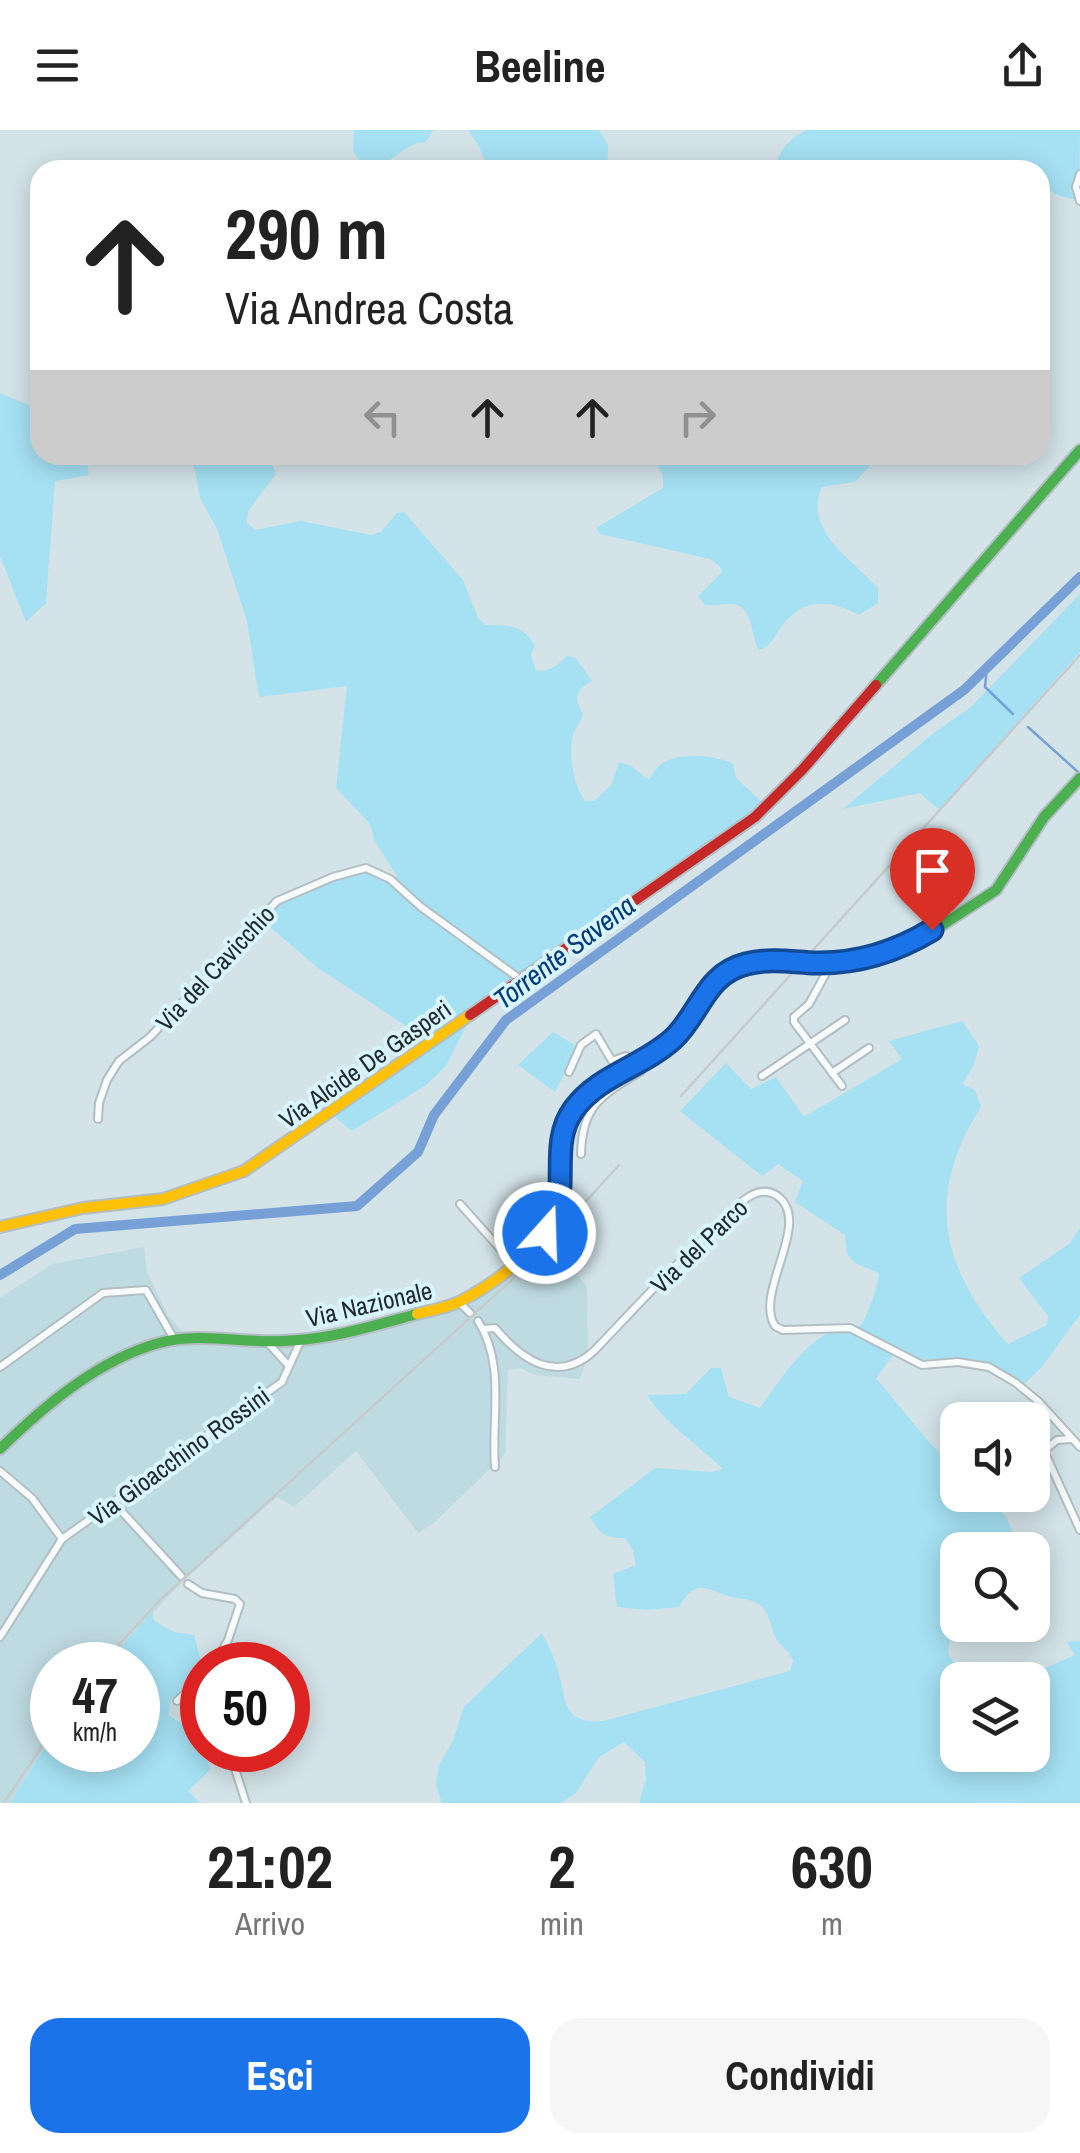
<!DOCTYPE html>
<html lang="it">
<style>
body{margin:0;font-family:"Archivo Narrow",sans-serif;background:#f6f6f6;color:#222;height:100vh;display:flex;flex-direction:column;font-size:38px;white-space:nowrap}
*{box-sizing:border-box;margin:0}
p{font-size:32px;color:#767676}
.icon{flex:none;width:55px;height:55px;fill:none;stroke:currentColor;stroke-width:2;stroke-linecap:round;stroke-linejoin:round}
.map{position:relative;height:1673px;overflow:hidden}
.drawer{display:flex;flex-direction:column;background:#fff;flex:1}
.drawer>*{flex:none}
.banner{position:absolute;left:30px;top:30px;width:1020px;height:305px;border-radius:30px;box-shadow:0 5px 25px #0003;background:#fff;color:#222;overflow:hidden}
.fabs{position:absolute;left:940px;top:1272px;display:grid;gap:20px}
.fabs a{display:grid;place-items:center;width:110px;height:110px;border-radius:20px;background:#fff;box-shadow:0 5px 25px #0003;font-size:50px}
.speed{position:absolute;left:30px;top:1512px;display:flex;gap:20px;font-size:50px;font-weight:700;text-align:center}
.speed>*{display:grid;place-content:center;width:130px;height:130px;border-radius:50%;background:#fff;box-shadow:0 5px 25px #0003;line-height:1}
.speed small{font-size:25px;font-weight:400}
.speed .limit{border:15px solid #d22;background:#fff;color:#111}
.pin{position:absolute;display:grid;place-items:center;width:85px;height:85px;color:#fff;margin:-102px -42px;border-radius:50% 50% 50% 0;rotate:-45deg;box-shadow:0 0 10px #0007}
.pin .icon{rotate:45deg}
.me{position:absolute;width:110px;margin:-55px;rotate:20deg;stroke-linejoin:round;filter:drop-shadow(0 0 8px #0008)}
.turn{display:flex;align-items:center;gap:35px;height:210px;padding:0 30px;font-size:45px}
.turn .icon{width:130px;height:130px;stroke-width:2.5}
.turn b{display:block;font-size:70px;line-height:85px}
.lanes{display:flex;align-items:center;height:95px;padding:0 30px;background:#0003;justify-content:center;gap:50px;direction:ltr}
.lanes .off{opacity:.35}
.eta{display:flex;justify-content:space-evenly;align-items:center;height:170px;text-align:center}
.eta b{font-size:60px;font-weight:800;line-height:70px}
.button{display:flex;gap:20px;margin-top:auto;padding:20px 30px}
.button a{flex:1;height:115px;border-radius:30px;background:#1a73e8;color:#fff;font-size:40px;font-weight:800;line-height:115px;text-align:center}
.button a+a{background:#f6f6f6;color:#222}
header{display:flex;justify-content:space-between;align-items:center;height:130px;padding:0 30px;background:#fff;font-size:45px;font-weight:800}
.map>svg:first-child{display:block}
.built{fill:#bfdbe2}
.green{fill:#a5e1f3}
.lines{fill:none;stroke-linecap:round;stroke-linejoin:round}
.stream{stroke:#77a1d6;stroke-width:2.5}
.river{stroke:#77a1d6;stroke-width:10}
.street-casing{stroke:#b2bec3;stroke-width:10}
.fast-casing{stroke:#b2bec3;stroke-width:14}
.slow-casing{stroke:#b2bec3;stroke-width:14}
.jam-casing{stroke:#b2bec3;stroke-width:14}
.street{stroke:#f8fbfc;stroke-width:6}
.fast{stroke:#4caf50;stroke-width:10}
.slow{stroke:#ffc107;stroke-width:10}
.jam{stroke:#c62828;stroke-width:10}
.rail{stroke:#c6cacc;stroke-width:2.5}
.route-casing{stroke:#114b97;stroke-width:25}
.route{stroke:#1a73e8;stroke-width:18}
.labels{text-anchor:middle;stroke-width:8;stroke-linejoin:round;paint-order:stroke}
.street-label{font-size:25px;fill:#202a2e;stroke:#d8f4fd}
.water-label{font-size:28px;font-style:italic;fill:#013b7c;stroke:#d8f4fd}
</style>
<header><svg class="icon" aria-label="menu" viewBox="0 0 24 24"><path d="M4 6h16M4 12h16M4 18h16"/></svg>Beeline<svg class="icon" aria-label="share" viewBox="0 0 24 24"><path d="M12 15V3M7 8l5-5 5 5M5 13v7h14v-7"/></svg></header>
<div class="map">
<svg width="1080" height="1673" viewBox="0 0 1080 1673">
<rect width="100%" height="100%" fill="#d3e3e8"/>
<path class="built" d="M 552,1113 L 587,1157 L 588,1225 L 580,1249 L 535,1245 L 520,1238 L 508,1240 L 505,1324 L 434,1393 L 418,1403 L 356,1321 L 294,1377 L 277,1367 L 181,1453 L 105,1535 L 52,1535 L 52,1605 L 11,1673 L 0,1673 L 0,1168 L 52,1134 L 144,1117 L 147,1142 L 168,1185 L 183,1202 L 249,1208 L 335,1207 L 460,1171 L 469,1176 L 518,1132 Z"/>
<g class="green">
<path d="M 354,0 L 434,0 L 425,12 C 401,13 390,41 363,36 L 353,21 Z"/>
<path d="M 468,0 L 599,0 L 608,15 L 607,40 L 574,40 L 560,33 L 538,40 L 488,40 L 480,18 Z"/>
<path d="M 806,0 L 1080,0 L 1079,70 C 1059,67 1042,62 1040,40 L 1030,36 L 1019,40 L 778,40 C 775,22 791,8 806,0 Z"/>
<path d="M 0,263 L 40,280 L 40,325 L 86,325 L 89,345 L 55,351 L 46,473 L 26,492 L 0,426 Z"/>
<path d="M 260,325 L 273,336 L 276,344 L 248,381 L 247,393 L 255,400 L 301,391 L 371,405 L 381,402 L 397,383 L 404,382 L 463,450 L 478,488 L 485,495 C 506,495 524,494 535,516 L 531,525 L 536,540 C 549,543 558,535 567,526 L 576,528 L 592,551 C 576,559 573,569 583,584 C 581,593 575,597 573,606 C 568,624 574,656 585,671 L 594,671 L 612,654 L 619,632 L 631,636 L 649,650 C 652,645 655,640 659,636 C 675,621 717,625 733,634 L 736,648 L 772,681 L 471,886 L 446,936 L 426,955 L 352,1001 L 329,982 L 424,912 L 420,905 L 318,838 L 263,791 L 286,766 L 354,739 L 398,747 L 375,712 L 370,694 L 336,658 L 347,556 L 259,567 L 247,491 L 217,399 L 200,368 L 192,326 Z"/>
<path d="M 652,325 L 861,325 L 870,330 L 870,336 L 855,352 L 822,357 C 802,400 854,431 878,458 L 878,473 L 859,485 C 829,469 802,468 781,497 C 774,507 771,516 759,520 C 750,505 754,474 730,474 C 721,474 715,476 705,475 L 698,466 L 722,442 L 719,435 L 710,429 L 600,404 L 596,398 L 663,358 L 663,346 Z"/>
<path d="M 1080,464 L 1080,522 L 939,680 L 920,663 L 843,679 L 935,602 L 971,577 Z"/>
<path d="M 962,891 L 979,916 L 974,935 L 962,954 L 975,960 L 981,977 C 924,1066 941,1139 1008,1214 L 1047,1195 L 1048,1186 L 1019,1148 L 1069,1114 L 1080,1098 L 1080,1185 L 1041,1238 L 1022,1256 C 1010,1246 998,1235 982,1231 C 952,1224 922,1237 897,1220 L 876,1248 L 929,1312 L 957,1341 L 958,1365 L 983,1365 L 1006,1387 L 1021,1420 L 958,1420 L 957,1459 L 948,1523 L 964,1550 L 958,1550 L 958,1625 L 1032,1625 L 1032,1550 L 1017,1550 L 1075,1525 L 1067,1512 L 1080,1511 L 1080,1673 L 639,1673 L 646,1649 L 645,1632 L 624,1612 L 599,1627 L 576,1663 L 561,1673 L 442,1673 L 436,1654 L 439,1635 L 453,1611 L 464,1577 L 542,1503 C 548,1515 554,1526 558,1540 C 567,1571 561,1594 603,1591 L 790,1541 L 793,1531 C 790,1521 785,1520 779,1513 C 770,1501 772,1487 762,1477 C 753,1468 744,1470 732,1467 C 708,1461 697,1445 679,1477 L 646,1480 L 617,1477 L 613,1444 L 636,1435 L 633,1420 L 625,1408 C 606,1409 599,1403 590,1387 L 655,1338 L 711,1342 L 723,1339 C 699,1316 664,1292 647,1265 L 686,1264 L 711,1238 L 721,1238 L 729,1267 L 760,1278 C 780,1251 799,1218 830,1202 C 839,1197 853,1203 861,1195 C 867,1189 879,1152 879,1143 L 855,1133 L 847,1124 L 845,1105 L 795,1072 L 803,1051 L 778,1034 L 762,1046 L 680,981 L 726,933 L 751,959 L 776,947 L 804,987 L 902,929 L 889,911 Z"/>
<path d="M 553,902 L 578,917 L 555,962 L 518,935 Z"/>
<path d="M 152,1482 L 154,1491 L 174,1502 L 194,1505 L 202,1535 L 171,1571 L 169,1585 L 195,1603 L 211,1639 L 188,1661 L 200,1673 L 11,1673 L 52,1605 L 52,1620 L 138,1620 L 138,1535 L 105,1535 Z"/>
</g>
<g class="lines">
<g class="stream">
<path d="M 987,537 L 985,557 L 1013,584"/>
<path d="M 1028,597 L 1078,642"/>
</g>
<path class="river" d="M 0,1145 L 75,1099 L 357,1076 L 418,1022 L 434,985 L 506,890 L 964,560 L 1080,447"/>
<g class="street-casing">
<g id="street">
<path d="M 1080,44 L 1076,57 L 1080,71"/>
<path d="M 831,834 L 809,874 L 794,887 L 794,892 L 842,956"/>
<path d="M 569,942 L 581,915 L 596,904 L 612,931 L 626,926 L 637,933"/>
<path d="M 832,943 L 869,918"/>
<path d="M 762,946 L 845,890"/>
<path d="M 98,989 L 99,973 L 107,950 L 119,931 L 150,907 L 277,771 L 333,747 L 366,738 L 390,749 L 421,777 L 520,849"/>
<path d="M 581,1024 C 582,975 602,965 641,941 L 644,929"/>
<path d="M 460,1074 L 512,1132"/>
<path d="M 459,1172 L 470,1183"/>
<path d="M 478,1191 C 506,1235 491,1288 495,1337"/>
<path d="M 483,1199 L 495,1198 C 521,1229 556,1255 594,1221 C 635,1178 675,1134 719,1094 C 733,1080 755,1052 776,1065 C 815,1090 753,1162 775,1196 L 783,1200 L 850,1198 L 922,1235 L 958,1232 L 989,1237 L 1016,1253 L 1038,1271 L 1080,1317"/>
<path d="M 267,1212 L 289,1236"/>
<path d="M 0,1237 L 103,1163 L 146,1160 L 174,1209"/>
<path d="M 1072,1309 L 1057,1310 L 1044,1321 L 1080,1400"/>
<path d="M 0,1341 L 32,1368 L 62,1409"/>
<path d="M 115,1374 L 181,1446"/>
<path d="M 188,1454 L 202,1463 L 235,1469 L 240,1474 L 228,1510 L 214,1535"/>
<path d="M 0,1507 L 62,1409 L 282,1252 L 301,1210"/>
<path d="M 177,1571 L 202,1547"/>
<path d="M 229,1620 L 246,1673"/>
</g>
</g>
<g class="fast-casing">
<g id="fast">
<path d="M 876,555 L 1080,320"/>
<path d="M 927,805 L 996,760 L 1044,687 L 1080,648"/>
<path d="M 0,1319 C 44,1276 98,1230 159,1213 C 199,1202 241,1213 282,1211 C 328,1210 373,1196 417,1184"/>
</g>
</g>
<g class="slow-casing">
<g id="slow">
<path d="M 0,1097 L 83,1078 L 163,1069 L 244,1041 L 470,885"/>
<path d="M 417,1184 C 432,1180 447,1178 461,1171 C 499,1151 556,1109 562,1064 C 566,1033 556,1002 577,976 C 603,943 646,934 675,906 C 702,881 710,843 749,834 C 775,828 800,834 825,833 C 861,832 895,820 927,805"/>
</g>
</g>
<g class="jam-casing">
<path id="jam" d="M 470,885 L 755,687 L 803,639 L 876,555"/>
</g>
<use href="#street" class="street"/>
<use href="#fast" class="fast"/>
<use href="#slow" class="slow"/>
<use href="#jam" class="jam"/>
<g class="rail">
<path d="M 681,966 L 1080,525"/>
<path d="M 100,1535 L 159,1471 L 528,1135 L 619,1035"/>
<path d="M 4,1673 L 52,1601"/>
</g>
</g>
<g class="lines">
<g class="route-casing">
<path id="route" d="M 545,1103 C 575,1066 546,1017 574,979 C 599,945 642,937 673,909 C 700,884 705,844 746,834 C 769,828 792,832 815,833 C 857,834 897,821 932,800"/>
</g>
<use href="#route" class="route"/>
</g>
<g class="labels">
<g class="street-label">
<text transform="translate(215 838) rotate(-47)" y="9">Via del Cavicchio</text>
<text transform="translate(365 934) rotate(-35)" y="9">Via Alcide De Gasperi</text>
<text transform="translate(699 1116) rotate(-44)" y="9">Via del Parco</text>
<text transform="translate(369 1174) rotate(-13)" y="9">Via Nazionale</text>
<text transform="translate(179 1326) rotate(-36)" y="9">Via Gioacchino Rossini</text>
</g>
<g class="water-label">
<text transform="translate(564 822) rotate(-37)" y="10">Torrente Savena</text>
</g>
</g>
</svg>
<div class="fabs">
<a><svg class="icon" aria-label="sound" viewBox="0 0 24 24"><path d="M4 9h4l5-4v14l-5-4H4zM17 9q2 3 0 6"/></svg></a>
<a><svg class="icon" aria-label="search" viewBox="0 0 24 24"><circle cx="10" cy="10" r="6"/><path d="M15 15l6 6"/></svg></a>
<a><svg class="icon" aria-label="layers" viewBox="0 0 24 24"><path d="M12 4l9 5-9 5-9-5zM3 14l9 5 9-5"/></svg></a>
</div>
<div class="speed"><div>47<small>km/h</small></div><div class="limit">50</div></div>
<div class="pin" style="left:932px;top:800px;background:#d93025"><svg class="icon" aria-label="arrive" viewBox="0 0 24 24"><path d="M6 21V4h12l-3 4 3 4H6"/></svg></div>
<svg class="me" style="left:545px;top:1103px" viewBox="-20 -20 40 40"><circle r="17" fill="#1a73e8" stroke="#fff" stroke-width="3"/><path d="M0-11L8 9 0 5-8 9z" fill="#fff"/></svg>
<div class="banner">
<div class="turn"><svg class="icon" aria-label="ahead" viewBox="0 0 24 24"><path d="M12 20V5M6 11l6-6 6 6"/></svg><div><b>290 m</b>Via Andrea Costa</div></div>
<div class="lanes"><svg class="icon off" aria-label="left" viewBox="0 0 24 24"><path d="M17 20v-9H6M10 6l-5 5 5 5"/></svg><svg class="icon" aria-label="ahead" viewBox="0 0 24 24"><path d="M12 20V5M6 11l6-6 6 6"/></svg><svg class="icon" aria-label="ahead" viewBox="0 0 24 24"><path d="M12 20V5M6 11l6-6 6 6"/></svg><svg class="icon off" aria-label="right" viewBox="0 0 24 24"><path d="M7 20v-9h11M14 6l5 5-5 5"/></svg></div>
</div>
</div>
<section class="drawer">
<div class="eta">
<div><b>21:02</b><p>Arrivo</p></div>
<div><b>2</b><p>min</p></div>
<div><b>630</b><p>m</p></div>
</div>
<div class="button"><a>Esci</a><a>Condividi</a></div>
</section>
